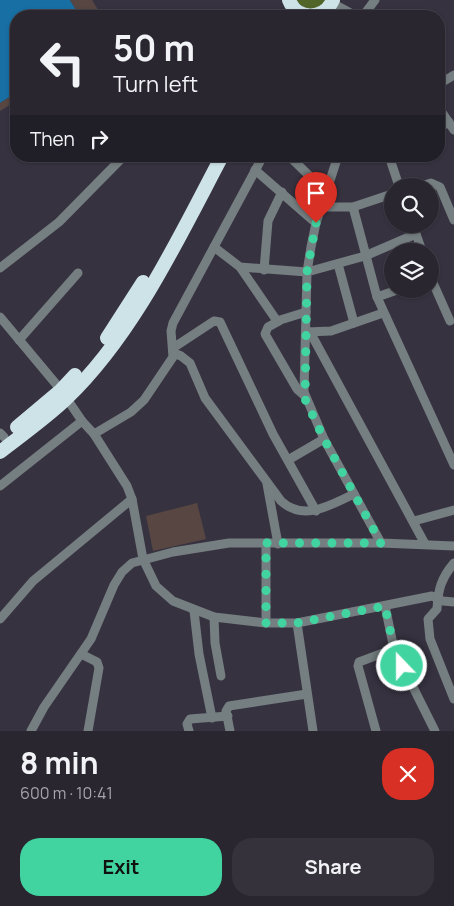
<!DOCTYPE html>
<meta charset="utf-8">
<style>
body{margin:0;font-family:Manrope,sans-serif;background:#35323c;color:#f1f3f6;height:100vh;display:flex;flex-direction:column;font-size:19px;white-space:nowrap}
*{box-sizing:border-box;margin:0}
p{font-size:16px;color:#a5a5ab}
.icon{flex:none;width:28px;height:28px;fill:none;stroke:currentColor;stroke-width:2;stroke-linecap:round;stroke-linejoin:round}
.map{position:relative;height:731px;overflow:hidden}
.panel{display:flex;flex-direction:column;background:#292630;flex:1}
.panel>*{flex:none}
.top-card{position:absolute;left:10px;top:10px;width:435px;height:152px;border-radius:20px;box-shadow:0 1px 4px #0004,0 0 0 1px #45434c;background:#292630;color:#f1f3f6;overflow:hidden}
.buttons{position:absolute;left:384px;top:178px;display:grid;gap:10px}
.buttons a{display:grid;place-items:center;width:55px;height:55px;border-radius:50%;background:#292630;box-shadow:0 1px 4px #0004,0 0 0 1px #45434c;font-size:25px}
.pin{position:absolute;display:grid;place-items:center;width:42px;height:42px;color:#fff;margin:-51px -21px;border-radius:50% 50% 50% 0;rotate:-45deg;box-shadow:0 0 5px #0007}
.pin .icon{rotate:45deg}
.me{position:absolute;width:55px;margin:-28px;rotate:338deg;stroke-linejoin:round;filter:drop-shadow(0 0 4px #0008)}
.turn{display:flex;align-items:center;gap:18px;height:105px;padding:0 20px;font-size:22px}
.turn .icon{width:65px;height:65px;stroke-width:2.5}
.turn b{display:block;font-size:35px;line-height:42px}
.then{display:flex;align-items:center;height:48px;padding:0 20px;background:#0003;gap:10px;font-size:19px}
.round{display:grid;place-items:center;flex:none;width:52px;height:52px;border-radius:20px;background:#35323c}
.head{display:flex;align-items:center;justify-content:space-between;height:85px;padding:0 20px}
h1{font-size:30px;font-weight:700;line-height:38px}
.primary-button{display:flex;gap:10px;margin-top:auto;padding:10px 20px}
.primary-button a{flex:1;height:58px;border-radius:20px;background:#41d4a1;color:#111;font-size:20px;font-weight:700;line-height:58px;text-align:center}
.primary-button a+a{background:#35323c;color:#f1f3f6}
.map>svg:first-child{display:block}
.green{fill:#516529}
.water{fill:#186fa4}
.building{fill:#574642}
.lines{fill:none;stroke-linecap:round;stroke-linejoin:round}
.minor{stroke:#757e80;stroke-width:9}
.highway{stroke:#cee3e8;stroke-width:14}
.route{stroke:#41d4a1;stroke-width:9;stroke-dasharray:0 16.2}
</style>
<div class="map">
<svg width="454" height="731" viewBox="0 0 454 731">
<rect width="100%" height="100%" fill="#373240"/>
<path class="green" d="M 295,0 L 327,0 L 316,9 L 305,9 Z"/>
<path class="water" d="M 0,0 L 70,0 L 80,16 L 16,16 L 16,93 L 0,103 Z"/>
<g class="building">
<path d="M 70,0 L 92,0 L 102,16 L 80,16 Z"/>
<path d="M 16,93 L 16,101 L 0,111 L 0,103 Z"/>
<path d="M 197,503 L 206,539 L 153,551 L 146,516 Z"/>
</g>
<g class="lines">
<g class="minor">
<path d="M 332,3 L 356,16"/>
<path d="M 363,16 L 375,0"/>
<path d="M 439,84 L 454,75"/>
<path d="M 439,108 L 454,130"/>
<path d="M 439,128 L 449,122"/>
<path d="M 289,156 L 326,192"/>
<path d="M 338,156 L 316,223 L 311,247 L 307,272 L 304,392 L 324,439 L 381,543"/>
<path d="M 389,156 L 399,186"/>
<path d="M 255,170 L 316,223"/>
<path d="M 420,186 L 431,183 L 440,187 L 454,220"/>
<path d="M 322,207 L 353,207 L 392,194"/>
<path d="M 353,207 L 377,297 L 454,465"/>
<path d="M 416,234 L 422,251"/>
<path d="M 214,247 L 240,267 L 307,272 L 365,256 L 416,234 L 413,224"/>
<path d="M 338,264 L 354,323"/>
<path d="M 240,267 L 277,321 L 306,312"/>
<path d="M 0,268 L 59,222 L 124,156"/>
<path d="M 264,270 L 268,221 L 282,192"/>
<path d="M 430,276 L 450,321"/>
<path d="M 377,297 L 400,289"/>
<path d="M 0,317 L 61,390 L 82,421 L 0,486"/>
<path d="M 279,321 L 268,327 L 265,334 L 297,389 L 305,396"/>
<path d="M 307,332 L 331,331 L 383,313"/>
<path d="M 310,332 L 425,544"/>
<path d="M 19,340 L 78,273"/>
<path d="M 173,348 L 214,321 L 220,322 L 273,434 L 316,511"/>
<path d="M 174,353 L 181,356 L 190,363 L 205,398 L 281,501 C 304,522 330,505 354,494"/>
<path d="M 82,421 L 94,434 L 127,486 L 132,499 L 143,559 L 156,586 L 173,601 L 214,617 L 266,623 L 297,623 L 432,596 L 443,601 L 454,602"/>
<path d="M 0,433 L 4,437"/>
<path d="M 94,434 L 131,412 L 144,400 L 173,357 L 171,331 L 173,323 L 263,156"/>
<path d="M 288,460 L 324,439"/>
<path d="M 267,484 L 278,544"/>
<path d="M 414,521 L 454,510"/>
<path d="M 266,543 L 266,623"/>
<path d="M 454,563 C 441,578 438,590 437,609 L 428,619 L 430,639 L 454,699"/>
<path d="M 194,611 L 199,654 L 212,718"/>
<path d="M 214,617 L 215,643 L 221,676"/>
<path d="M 0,619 L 33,581 L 132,499"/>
<path d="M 297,623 L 313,731"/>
<path d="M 394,649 L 435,731"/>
<path d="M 81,654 L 97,662 L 99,668 L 88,731"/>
<path d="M 31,731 L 44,707 L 91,639 L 114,585 L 122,572 L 132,563 L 173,552 L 229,543 L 381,543 L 454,546"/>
<path d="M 189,731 L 187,724 L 190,719 L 228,716"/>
<path d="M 230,731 L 226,711 L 229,706 L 307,694"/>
<path d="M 376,731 L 358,666 L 359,662 L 394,649 L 385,606"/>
</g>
<g class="highway">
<path d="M 289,0 C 297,21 324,20 333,0"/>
<path d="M 107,338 L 143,282"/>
<path d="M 17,427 L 61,390 L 75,375"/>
<path d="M 0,452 C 22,435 46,418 66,399 C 134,334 178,239 222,156"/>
</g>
</g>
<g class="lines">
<path class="route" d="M 316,223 L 307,272 L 305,399 L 324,439 L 381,543 L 266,543 L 266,623 L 297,623 L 385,606 L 394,649 L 402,666"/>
</g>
</svg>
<div class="buttons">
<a><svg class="icon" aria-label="search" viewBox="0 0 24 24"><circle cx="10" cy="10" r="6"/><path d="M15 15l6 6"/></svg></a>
<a><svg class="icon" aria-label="layers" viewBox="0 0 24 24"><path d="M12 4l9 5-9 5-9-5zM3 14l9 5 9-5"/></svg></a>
</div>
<div class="pin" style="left:316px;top:223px;background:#d93025"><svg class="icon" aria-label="arrive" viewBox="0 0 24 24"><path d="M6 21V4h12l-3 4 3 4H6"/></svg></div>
<svg class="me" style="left:402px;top:666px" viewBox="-20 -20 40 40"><circle r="17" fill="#41d4a1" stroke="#fff" stroke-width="3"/><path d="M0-11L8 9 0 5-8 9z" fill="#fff"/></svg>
<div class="top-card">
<div class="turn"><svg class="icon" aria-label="left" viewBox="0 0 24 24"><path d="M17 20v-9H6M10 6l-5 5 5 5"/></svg><div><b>50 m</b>Turn left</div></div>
<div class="then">Then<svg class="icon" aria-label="right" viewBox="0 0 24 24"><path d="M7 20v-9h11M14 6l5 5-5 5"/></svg></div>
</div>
</div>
<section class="panel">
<div class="head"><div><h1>8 min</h1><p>600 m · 10:41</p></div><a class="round" style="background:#d93025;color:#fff"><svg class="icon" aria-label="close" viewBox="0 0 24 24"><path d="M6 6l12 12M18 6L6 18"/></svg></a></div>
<div class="primary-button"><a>Exit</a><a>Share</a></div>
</section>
